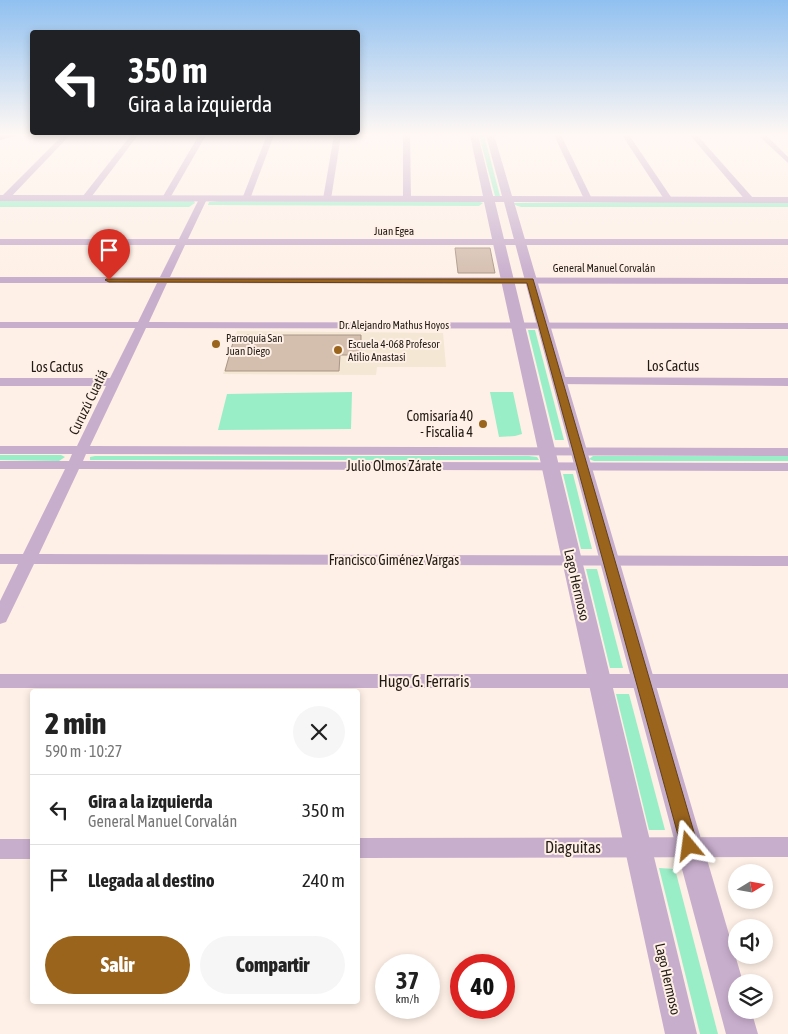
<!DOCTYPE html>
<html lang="es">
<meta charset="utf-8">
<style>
body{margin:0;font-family:"Asap Condensed",sans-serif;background:#f6f6f6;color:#222;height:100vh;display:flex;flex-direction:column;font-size:19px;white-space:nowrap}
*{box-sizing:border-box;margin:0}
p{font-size:16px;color:#767676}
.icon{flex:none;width:28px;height:28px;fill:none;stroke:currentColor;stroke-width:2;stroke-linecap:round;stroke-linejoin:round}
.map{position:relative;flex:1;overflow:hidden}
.details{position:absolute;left:30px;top:689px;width:330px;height:315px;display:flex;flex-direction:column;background:#fff;border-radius:5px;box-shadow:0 2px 8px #0003}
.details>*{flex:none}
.top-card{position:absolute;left:30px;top:30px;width:330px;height:105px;border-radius:5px;box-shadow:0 2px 8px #0003;background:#202124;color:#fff;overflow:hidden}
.needle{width:32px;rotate:79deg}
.controls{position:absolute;left:728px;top:864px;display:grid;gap:10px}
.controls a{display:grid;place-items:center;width:45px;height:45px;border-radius:50%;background:#fff;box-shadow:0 2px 8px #0003;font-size:25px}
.speed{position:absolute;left:375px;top:954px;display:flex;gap:10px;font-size:25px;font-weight:700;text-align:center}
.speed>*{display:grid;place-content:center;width:65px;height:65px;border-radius:50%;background:#fff;box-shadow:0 2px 8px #0003;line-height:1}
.speed small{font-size:12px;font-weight:400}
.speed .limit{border:8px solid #d22;background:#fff;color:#111}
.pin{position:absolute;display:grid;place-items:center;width:42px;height:42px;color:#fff;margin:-51px -21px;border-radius:50% 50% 50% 0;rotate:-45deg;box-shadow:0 0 5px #0007}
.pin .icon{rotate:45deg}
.me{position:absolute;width:55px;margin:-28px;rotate:344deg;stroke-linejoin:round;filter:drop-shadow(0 0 4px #0008)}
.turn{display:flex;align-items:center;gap:18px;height:105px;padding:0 15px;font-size:22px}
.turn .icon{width:65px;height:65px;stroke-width:2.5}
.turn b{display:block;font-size:35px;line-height:42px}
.round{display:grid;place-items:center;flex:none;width:52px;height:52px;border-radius:26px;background:#f6f6f6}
.headline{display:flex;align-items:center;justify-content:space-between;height:85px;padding:0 15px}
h1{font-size:30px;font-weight:800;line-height:38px}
.action{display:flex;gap:10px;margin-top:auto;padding:10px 15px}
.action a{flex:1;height:58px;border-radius:30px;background:#9a641d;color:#fff;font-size:20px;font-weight:800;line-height:58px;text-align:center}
.action a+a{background:#f6f6f6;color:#222}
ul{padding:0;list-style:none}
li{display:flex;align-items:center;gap:15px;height:70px;padding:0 15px;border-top:1px solid #e0e0e0}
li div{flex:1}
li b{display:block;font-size:19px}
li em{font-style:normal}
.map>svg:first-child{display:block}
.education{fill:#f4e7d3}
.green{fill:#9aeec7}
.building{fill:#d4beae;stroke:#ab9687}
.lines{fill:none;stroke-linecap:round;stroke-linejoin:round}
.minor{fill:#c8aecd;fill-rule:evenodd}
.tertiary{fill:#c8aecd;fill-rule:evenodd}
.secondary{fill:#b28cba;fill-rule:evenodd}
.route{fill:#9a641d;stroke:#644113}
.poi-dot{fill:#9a641d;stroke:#fef0e6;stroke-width:2}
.labels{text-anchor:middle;stroke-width:4;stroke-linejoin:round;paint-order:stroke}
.far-street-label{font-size:11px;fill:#221a14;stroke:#fef0e6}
.far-poi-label{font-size:11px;fill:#221a14;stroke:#fef0e6;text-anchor:start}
.street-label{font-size:14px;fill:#221a14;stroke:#fef0e6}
.poi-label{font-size:14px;fill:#221a14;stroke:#fef0e6;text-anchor:end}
.near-street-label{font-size:16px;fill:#221a14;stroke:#fef0e6}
</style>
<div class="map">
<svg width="788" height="1034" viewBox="0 0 788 1034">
<rect width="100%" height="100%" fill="#fef0e6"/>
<path class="education" d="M 237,331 L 443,333 L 446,367 L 377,367 L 376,375 L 223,374 Z"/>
<g class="green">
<path d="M 479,135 L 484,135 L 500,196 L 495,196 Z"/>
<path d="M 0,201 L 194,201 L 195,203 L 189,207 L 0,207 Z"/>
<path d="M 220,201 L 477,201 L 483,203 L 479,206 L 208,205 L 209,202 Z"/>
<path d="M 788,201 L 788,207 L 521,207 L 515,205 L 514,203 Z"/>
<path d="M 528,330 L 535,330 L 564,440 L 555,440 Z"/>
<path d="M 352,392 L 351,429 L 218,430 L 227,394 Z"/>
<path d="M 490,392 L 513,392 L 522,434 L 515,436 L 499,437 Z"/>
<path d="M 0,455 L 61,455 L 65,457 L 59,461 L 0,460 Z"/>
<path d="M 95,456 L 529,456 L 537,457 L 539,460 L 90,460 L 90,457 Z"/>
<path d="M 593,456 L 788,456 L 788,461 L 594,461 L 589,459 Z"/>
<path d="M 563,474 L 573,474 L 592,549 L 581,549 Z"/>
<path d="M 586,569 L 597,569 L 623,668 L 610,668 Z"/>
<path d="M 616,694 L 629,694 L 665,830 L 649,830 Z"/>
<path d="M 659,868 L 675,869 L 718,1034 L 700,1034 Z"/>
</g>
<g class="building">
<path d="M 455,248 L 490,248 L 495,273 L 458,273 Z"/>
<path d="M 235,335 L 361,335 L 361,355 L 340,355 L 339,371 L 225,371 Z"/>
</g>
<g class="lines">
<g class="minor">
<path d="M 63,135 L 70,135 L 8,200 L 2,200 L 2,196 Z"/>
<path d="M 131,135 L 138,135 L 89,200 L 83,200 L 83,196 Z"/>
<path d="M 199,135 L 206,135 L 170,198 L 163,200 L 162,198 Z"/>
<path d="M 267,135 L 274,135 L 250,199 L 243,201 L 242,199 Z"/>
<path d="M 334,135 L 341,135 L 331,199 L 327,201 L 323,199 Z"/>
<path d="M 403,135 L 410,135 L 411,199 L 407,201 L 403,199 Z"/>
<path d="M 554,135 L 561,135 L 592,199 L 591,201 L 584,199 Z"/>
<path d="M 622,135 L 629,135 L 673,200 L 672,202 L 666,202 Z"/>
<path d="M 690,135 L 697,135 L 753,198 L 753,202 L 747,202 Z"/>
<path d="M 758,135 L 766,135 L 788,157 L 788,163 Z"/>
<path d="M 200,197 L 207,199 L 188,239 L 788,239 L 788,245 L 185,245 L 170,277 L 788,278 L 788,284 L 167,283 L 149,322 L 788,323 L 788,329 L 146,328 L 90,446 L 788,448 L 788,456 L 86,454 L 83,461 L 788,463 L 788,471 L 79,469 L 39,554 L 788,556 L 788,566 L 34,564 L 6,622 L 0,624 L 0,601 L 18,564 L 0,564 L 0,554 L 23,554 L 65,469 L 0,469 L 0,461 L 69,461 L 72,454 L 0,454 L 0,446 L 77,446 L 106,386 L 0,386 L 0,378 L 110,378 L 135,328 L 0,328 L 0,322 L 138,322 L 157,283 L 0,283 L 0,277 L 160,277 L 176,245 L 0,245 L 0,239 L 179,239 Z"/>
<path d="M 559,377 L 788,378 L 788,386 L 555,384 L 553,381 Z"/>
<rect x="0" y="674" width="788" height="14"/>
<path d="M 788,837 L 788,857 L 358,858 L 358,838 Z"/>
<rect x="0" y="839" width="32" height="20"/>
</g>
<path class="tertiary" d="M 470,135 L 478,135 L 493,196 L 502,196 L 486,135 L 494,135 L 512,196 L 788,197 L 788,203 L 514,202 L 743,982 L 736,982 L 736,1010 L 751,1010 L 758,1034 L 726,1034 L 504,202 L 495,202 L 697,1034 L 665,1034 L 484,202 L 0,201 L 0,195 L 483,196 Z"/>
<path class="secondary" d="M 0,135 L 19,135 L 0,140 Z"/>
</g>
<linearGradient id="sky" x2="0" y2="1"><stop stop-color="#90c0f0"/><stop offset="0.48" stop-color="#fff8f4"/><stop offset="1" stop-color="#fff8f4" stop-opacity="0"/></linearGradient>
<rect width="788" height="280" fill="url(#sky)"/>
<path class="route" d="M 106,279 L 533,279 L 698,846 L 695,852 L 689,854 L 684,852 L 681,846 L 527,283 L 109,282 L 105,280 Z"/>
<g class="poi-dot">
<circle cx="216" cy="344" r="5"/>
<circle cx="338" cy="350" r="5"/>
<circle cx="483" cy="424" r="5"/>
</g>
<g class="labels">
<g class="far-street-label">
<text x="394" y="235">Juan Egea</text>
<text x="604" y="272">General Manuel Corvalán</text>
<text x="394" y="329">Dr. Alejandro Mathus Hoyos</text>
</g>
<g class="far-poi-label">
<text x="226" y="342">Parroquía San<tspan x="226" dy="13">Juan Diego</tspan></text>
<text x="348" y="348">Escuela 4-068 Profesor<tspan x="348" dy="13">Atilio Anastasi</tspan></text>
</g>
<g class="street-label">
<text x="673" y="371">Los Cactus</text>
<text x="57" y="372">Los Cactus</text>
<text transform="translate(88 402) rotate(-64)" y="5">Curuzú Cuatiá</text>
<text x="394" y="471">Julio Olmos Zárate</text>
<text x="394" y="565">Francisco Giménez Vargas</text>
<text transform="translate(577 585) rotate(77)" y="5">Lago Hermoso</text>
<text transform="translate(668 979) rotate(77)" y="5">Lago Hermoso</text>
</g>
<g class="poi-label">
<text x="473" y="421">Comisaría 40<tspan x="473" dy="16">- Fiscalia 4</tspan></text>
</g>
<g class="near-street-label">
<text x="424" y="687">Hugo G. Ferraris</text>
<text x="573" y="853">Diaguitas</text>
</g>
</g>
</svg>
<div class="controls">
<a><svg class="needle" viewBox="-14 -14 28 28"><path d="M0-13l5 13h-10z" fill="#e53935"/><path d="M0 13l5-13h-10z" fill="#767676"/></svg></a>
<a><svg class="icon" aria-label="sound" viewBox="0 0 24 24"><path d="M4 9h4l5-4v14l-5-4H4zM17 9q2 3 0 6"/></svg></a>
<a><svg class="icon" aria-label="layers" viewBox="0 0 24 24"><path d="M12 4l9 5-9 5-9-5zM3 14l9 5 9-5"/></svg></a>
</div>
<div class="speed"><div>37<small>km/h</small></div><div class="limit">40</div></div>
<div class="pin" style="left:109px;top:280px;background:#d93025"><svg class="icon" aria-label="arrive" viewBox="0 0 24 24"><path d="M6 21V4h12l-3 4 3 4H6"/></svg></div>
<svg class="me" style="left:689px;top:846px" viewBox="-20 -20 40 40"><path d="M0-17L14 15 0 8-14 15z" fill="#9a641d" stroke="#fff" stroke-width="4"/></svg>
<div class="top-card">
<div class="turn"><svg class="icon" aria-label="left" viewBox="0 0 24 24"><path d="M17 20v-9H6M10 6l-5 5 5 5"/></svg><div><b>350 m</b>Gira a la izquierda</div></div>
</div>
<section class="details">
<div class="headline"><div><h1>2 min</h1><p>590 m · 10:27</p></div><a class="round"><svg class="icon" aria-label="close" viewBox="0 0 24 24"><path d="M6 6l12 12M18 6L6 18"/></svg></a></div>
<ul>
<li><svg class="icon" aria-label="left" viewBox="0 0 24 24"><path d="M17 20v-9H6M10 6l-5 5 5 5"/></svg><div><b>Gira a la izquierda</b><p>General Manuel Corvalán</p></div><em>350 m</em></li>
<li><svg class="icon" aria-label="arrive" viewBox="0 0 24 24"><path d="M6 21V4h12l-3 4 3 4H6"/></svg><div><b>Llegada al destino</b></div><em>240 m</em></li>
</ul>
<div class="action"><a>Salir</a><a>Compartir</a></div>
</section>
</div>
